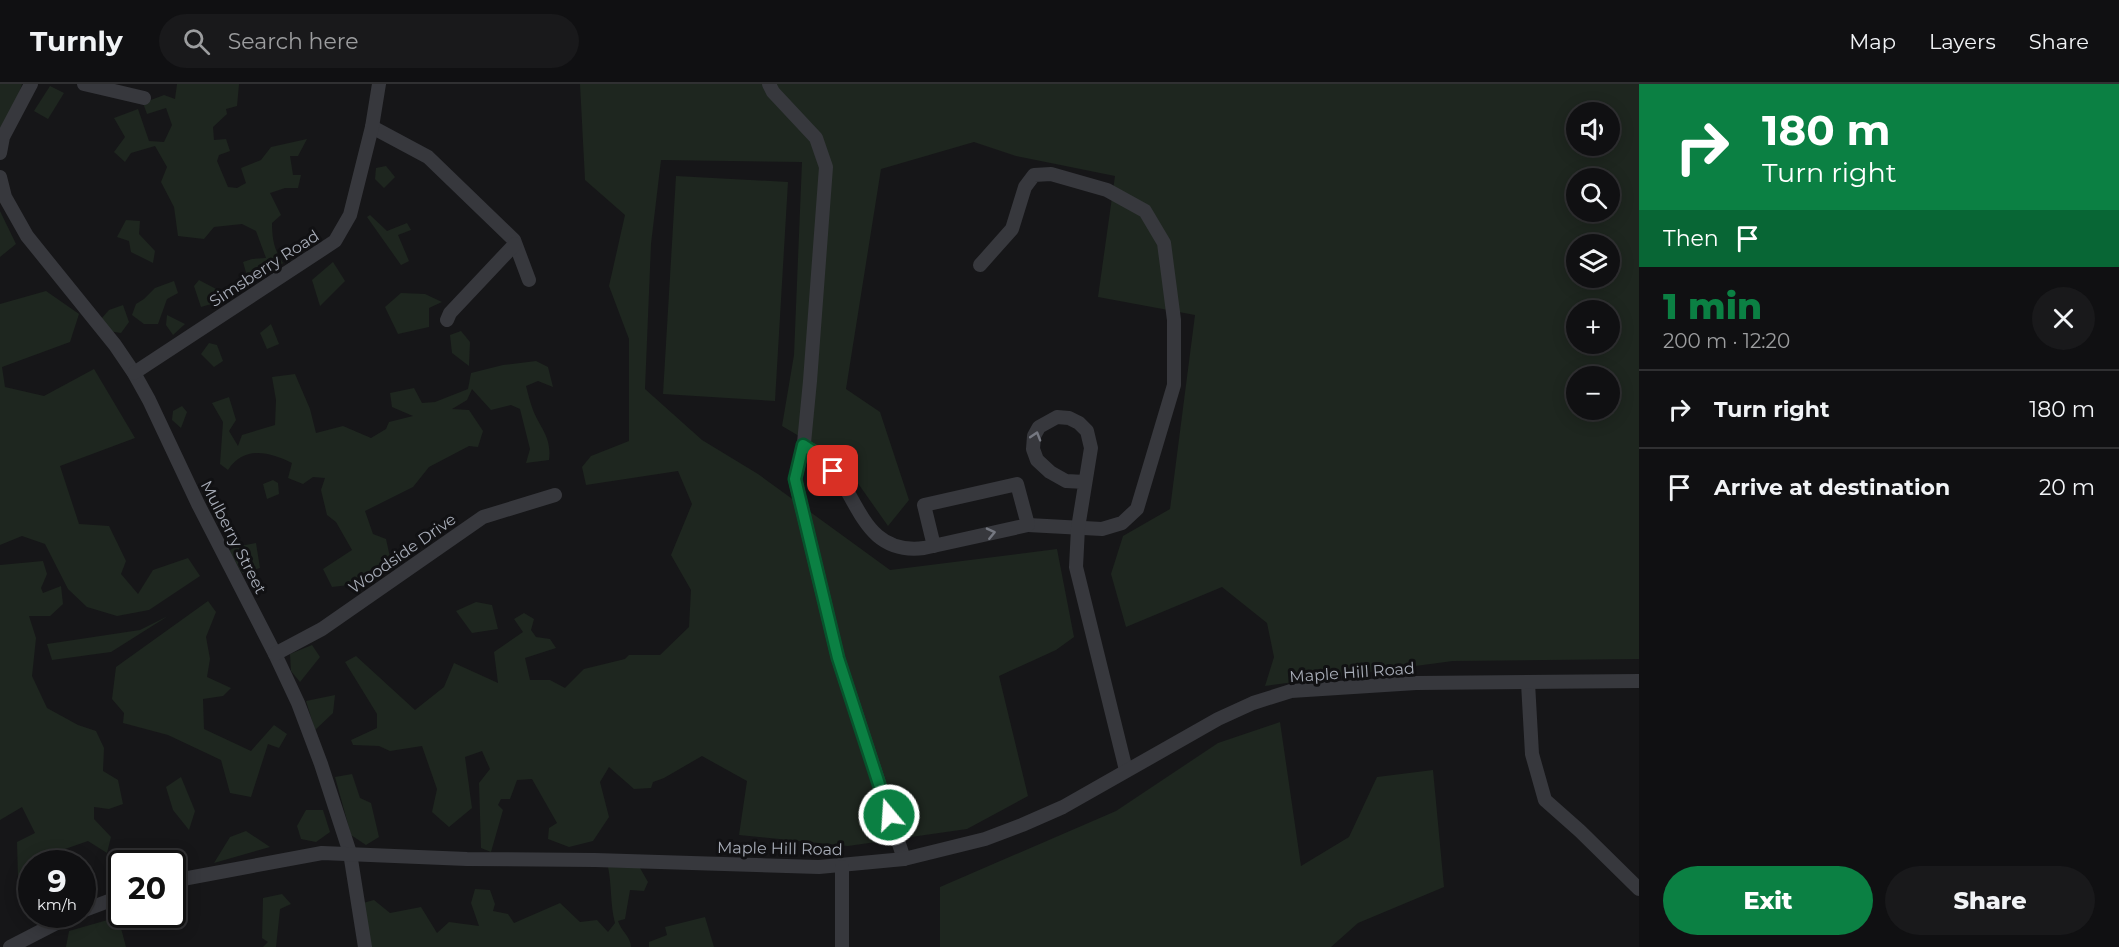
<!DOCTYPE html>
<meta charset="utf-8">
<style>
body{margin:0;font-family:Montserrat,sans-serif;background:#19191b;color:#f1f3f6;height:100vh;display:flex;flex-direction:column;font-size:22px;white-space:nowrap}
*{box-sizing:border-box;margin:0}
p{font-size:20px;color:#9c9d9f}
.icon{flex:none;width:33px;height:33px;fill:none;stroke:currentColor;stroke-width:2;stroke-linecap:round;stroke-linejoin:round}
.map{position:relative;flex:1;overflow:hidden}
.side{display:flex;flex-direction:column;background:#101012;width:480px}
.side>*{flex:none}
.hud{background:#0b8043;color:#fff;overflow:hidden}
.tools{position:absolute;left:1566px;top:18px;display:grid;gap:12px}
.tools a{display:grid;place-items:center;width:54px;height:54px;border-radius:50%;background:#101012;box-shadow:0 3px 15px #0003,0 0 0 2px #303032;font-size:30px}
.speed{position:absolute;left:18px;top:766px;display:flex;gap:12px;font-size:30px;font-weight:700;text-align:center}
.speed>*{display:grid;place-content:center;width:78px;height:78px;border-radius:50%;background:#101012;box-shadow:0 3px 15px #0003,0 0 0 2px #303032;line-height:1}
.speed small{font-size:15px;font-weight:400}
.speed .limit{border:3px solid #111;border-radius:9px;background:#fff;color:#111}
.pin{position:absolute;display:grid;place-items:center;width:51px;height:51px;color:#fff;margin:-26px;border-radius:12px;box-shadow:0 3px 9px #0006}
.me{position:absolute;width:66px;margin:-33px;rotate:342deg;stroke-linejoin:round;filter:drop-shadow(0 0 4px #0008)}
.turn{display:flex;align-items:center;gap:21px;height:126px;padding:0 24px;font-size:27px}
.turn .icon{width:78px;height:78px;stroke-width:2.5}
.turn b{display:block;font-size:42px;line-height:51px}
.then{display:flex;align-items:center;height:57px;padding:0 24px;background:#0003;gap:12px;font-size:22px}
.round{display:grid;place-items:center;flex:none;width:63px;height:63px;border-radius:32px;background:#19191b}
.summary{display:flex;align-items:center;justify-content:space-between;height:102px;padding:0 24px}
h1{font-size:36px;font-weight:800;line-height:45px;color:#0b8043}
.button{display:flex;gap:12px;margin-top:auto;padding:12px 24px}
.button a{flex:1;height:69px;border-radius:36px;background:#0b8043;color:#fff;font-size:24px;font-weight:800;line-height:69px;text-align:center}
.button a+a{background:#19191b;color:#f1f3f6}
ul{padding:0;list-style:none}
li{display:flex;align-items:center;gap:18px;height:78px;padding:0 24px;border-top:2px solid #303032}
li div{flex:1}
li b{display:block;font-size:22px}
li em{font-style:normal}
header{display:flex;align-items:center;gap:36px;box-sizing:border-box;height:84px;padding:0 30px;background:#101012;border-bottom:2px solid #303032}
header strong{font-size:28px}
nav{display:flex;gap:33px;margin-inline-start:auto;font-size:21px}
.search{width:420px;height:54px;background:#19191b;display:flex;align-items:center;gap:15px;box-sizing:border-box;padding:0 21px;border-radius:33px;color:#9c9d9f;font-size:22px}
main{display:flex;flex:1;min-height:0}
.map>svg:first-child{display:block}
.green{fill:#1e261f;fill-rule:evenodd}
.lines{fill:none;stroke-linecap:round;stroke-linejoin:round}
.minor{stroke:#37383d;stroke-width:14}
.oneway{stroke:#757881}
.route-casing{stroke:#07532c;stroke-width:15}
.route{stroke:#0b8043;stroke-width:10}
.labels{text-anchor:middle;stroke-width:6;stroke-linejoin:round;paint-order:stroke}
.street-label{font-size:16px;fill:#a8adb8;stroke:#111113}
</style>
<header>
<strong>Turnly</strong>
<div class="search"><svg class="icon" aria-label="search" viewBox="0 0 24 24"><circle cx="10" cy="10" r="6"/><path d="M15 15l6 6"/></svg>Search here</div>
<nav><a>Map</a><a>Layers</a><a>Share</a></nav>
</header>
<main>
<div class="map">
<svg width="1639" height="863" viewBox="0 0 1639 863">
<rect width="100%" height="100%" fill="#161618"/>
<g class="green">
<path d="M 0,0 L 22,0 L 0,65 Z"/>
<path d="M 177,0 L 239,0 L 237,22 L 226,25 L 227,30 L 213,43 L 214,56 L 226,55 L 230,67 L 219,71 L 217,77 L 228,103 L 237,104 L 246,99 L 241,84 L 261,76 L 271,63 L 307,55 L 298,72 L 290,72 L 293,91 L 301,91 L 298,104 L 285,104 L 270,109 L 281,131 L 272,139 C 272,154 274,166 283,179 L 272,188 L 249,199 L 243,178 L 252,175 L 266,174 L 256,147 L 242,140 L 214,143 L 204,155 L 178,152 L 174,123 L 161,98 L 167,83 L 155,62 L 131,69 L 125,78 L 114,68 L 125,53 L 114,34 L 138,25 L 149,57 L 164,58 L 172,41 L 166,24 L 147,30 L 143,19 L 164,11 L 175,15 Z"/>
<path d="M 580,0 L 1639,0 L 1639,575 L 1453,577 L 1265,602 L 1274,573 L 1267,539 L 1222,503 L 1126,543 L 1111,490 L 1123,452 L 1170,425 L 1195,231 L 1098,213 L 1115,92 L 1016,72 L 974,58 L 881,85 L 846,305 L 880,328 L 909,416 L 888,442 L 843,378 L 782,342 L 794,271 L 802,78 L 661,76 L 651,160 L 645,305 L 702,356 L 758,390 L 890,486 L 1057,465 L 1074,553 L 1056,566 L 999,592 L 1028,712 L 967,745 L 848,762 L 739,751 L 747,697 L 702,672 L 664,694 L 653,698 L 651,704 L 634,705 L 609,683 L 600,698 L 609,733 L 593,757 L 569,763 L 548,755 L 549,744 L 557,739 L 532,695 L 517,696 L 510,715 L 501,715 L 498,721 L 503,726 L 491,768 L 481,764 L 479,699 L 490,685 L 482,667 L 465,673 L 472,724 L 449,743 L 432,728 L 437,705 L 422,662 L 390,667 L 379,662 L 353,661 L 351,656 L 377,644 L 377,630 L 345,578 L 356,572 L 415,626 L 444,603 L 454,579 L 498,599 L 494,568 L 523,548 L 514,535 L 524,529 L 534,535 L 531,546 L 536,553 L 550,555 L 556,564 L 525,574 L 530,596 L 550,596 L 565,604 L 584,585 L 625,575 L 629,571 L 660,571 L 689,543 L 691,506 L 671,471 L 692,420 L 678,387 L 586,401 L 582,383 L 591,372 L 629,357 L 629,255 L 609,202 L 625,131 L 585,96 ZM 1576,28 L 1610,28 L 1610,62 L 1576,62 ZM 1576,94 L 1610,94 L 1610,128 L 1576,128 ZM 1576,160 L 1610,160 L 1610,194 L 1576,194 ZM 1576,226 L 1610,226 L 1610,260 L 1576,260 ZM 1576,292 L 1610,292 L 1610,326 L 1576,326 Z"/>
<path d="M 50,2 L 64,9 L 48,35 L 34,27 Z"/>
<path d="M 386,82 L 395,93 L 384,104 L 375,95 L 376,84 Z"/>
<path d="M 676,92 L 788,98 L 775,317 L 663,310 Z"/>
<path d="M 0,127 L 16,160 L 0,173 Z"/>
<path d="M 370,131 L 387,147 L 407,139 L 411,146 L 398,151 L 409,177 L 401,181 L 367,133 Z"/>
<path d="M 126,136 L 140,137 L 139,150 L 155,167 L 153,179 L 131,168 L 129,157 L 117,153 Z"/>
<path d="M 333,178 L 345,197 L 320,222 L 312,196 Z"/>
<path d="M 199,196 L 218,206 L 218,218 L 201,223 L 194,202 Z"/>
<path d="M 174,197 L 178,209 L 167,215 L 158,240 L 144,240 L 132,231 L 136,220 L 144,215 L 155,204 Z"/>
<path d="M 46,207 L 79,230 L 70,258 L 2,283 L 5,303 L 44,312 L 94,285 L 135,354 L 60,382 L 79,440 L 109,442 L 126,477 L 121,490 L 138,510 L 153,486 L 188,474 L 200,492 L 149,526 L 117,532 L 87,523 L 68,505 L 45,460 L 22,452 L 0,461 L 0,220 Z"/>
<path d="M 401,209 L 425,210 L 442,218 L 429,224 L 429,243 L 398,250 L 385,223 Z"/>
<path d="M 123,221 L 129,238 L 121,249 L 108,247 L 101,235 L 109,226 Z"/>
<path d="M 167,231 L 185,240 L 173,251 L 166,241 Z"/>
<path d="M 271,240 L 279,260 L 267,265 L 260,249 Z"/>
<path d="M 461,247 L 470,258 L 469,282 L 452,269 L 450,251 Z"/>
<path d="M 209,259 L 217,261 L 223,277 L 214,283 L 201,270 Z"/>
<path d="M 536,277 L 548,283 L 553,303 L 538,297 L 526,302 C 528,310 530,318 533,326 C 540,344 552,353 549,376 L 526,379 L 530,365 L 520,325 L 511,321 L 491,326 L 472,305 L 467,316 L 452,325 L 469,326 L 483,347 L 478,363 L 469,362 L 429,383 L 413,403 L 365,427 L 373,450 L 386,455 L 392,482 L 366,499 L 332,503 L 323,485 L 352,466 L 336,438 L 327,431 L 321,406 L 325,394 L 313,393 L 303,400 L 288,394 L 292,379 C 270,368 244,361 228,386 L 220,380 L 223,338 L 212,319 L 229,313 L 236,336 L 229,347 L 238,362 L 242,351 L 275,341 L 276,316 L 272,293 L 295,290 L 310,325 L 316,349 L 343,342 L 371,354 L 386,345 L 389,338 L 413,332 L 392,323 L 390,309 L 414,304 L 422,319 L 435,318 L 468,305 L 471,289 L 503,281 Z"/>
<path d="M 182,322 L 187,328 L 181,344 L 172,336 L 173,327 Z"/>
<path d="M 273,396 L 278,399 L 279,410 L 267,415 L 263,400 Z"/>
<path d="M 256,459 L 260,484 L 242,489 L 229,467 L 235,463 Z"/>
<path d="M 43,477 L 47,490 L 41,504 L 43,509 L 61,502 L 63,520 L 50,532 L 29,532 L 36,554 L 32,592 L 47,624 L 78,641 L 96,647 L 104,664 L 103,687 L 118,696 L 123,720 L 109,725 L 94,723 L 94,735 L 111,753 L 107,769 L 88,757 L 48,771 L 48,780 L 32,780 L 31,798 L 18,793 L 17,758 L 35,749 L 22,723 L 0,736 L 0,481 Z"/>
<path d="M 208,517 L 216,528 L 206,553 L 210,575 L 207,593 L 231,604 L 223,612 L 203,615 L 204,645 L 251,667 L 274,641 L 287,650 L 279,664 L 268,660 L 251,713 L 230,709 L 221,676 L 168,651 L 123,639 L 124,629 L 112,615 L 116,583 Z"/>
<path d="M 476,518 L 492,521 L 498,545 L 472,549 L 456,527 Z"/>
<path d="M 168,532 L 111,568 L 52,576 L 47,560 L 140,546 Z"/>
<path d="M 312,561 L 320,573 L 300,598 L 291,587 L 290,570 Z"/>
<path d="M 335,611 L 333,629 L 315,646 L 306,617 Z"/>
<path d="M 1280,638 L 1301,782 L 1349,753 L 1377,693 L 1433,686 L 1444,803 L 1358,839 L 1331,863 L 940,863 L 940,803 L 1116,727 L 1218,659 Z"/>
<path d="M 352,690 L 360,714 L 371,719 L 379,753 L 366,761 L 351,751 L 335,693 Z"/>
<path d="M 181,693 L 195,727 L 189,746 L 173,726 L 166,703 Z"/>
<path d="M 306,726 L 323,726 L 330,748 L 316,758 L 301,755 L 297,742 Z"/>
<path d="M 246,747 L 270,763 L 214,779 L 230,753 Z"/>
<path d="M 608,783 L 640,784 L 648,798 L 644,807 L 630,806 L 625,835 L 618,837 C 621,847 631,853 631,863 L 370,863 L 363,819 L 374,816 L 390,829 L 421,823 L 437,849 L 449,838 L 479,842 L 471,819 L 475,805 L 490,806 L 495,820 L 493,827 L 508,830 L 514,839 L 560,819 L 580,838 L 597,836 L 608,848 L 615,839 C 610,820 612,802 608,783 Z"/>
<path d="M 282,810 L 291,820 L 280,825 L 276,863 L 263,863 L 268,858 L 262,854 L 263,814 Z"/>
<path d="M 118,833 L 126,863 L 66,863 L 69,847 Z"/>
<path d="M 705,833 L 714,863 L 649,863 L 649,858 L 667,851 L 665,843 Z"/>
</g>
<g class="lines">
<g class="minor">
<path d="M 84,0 L 144,14"/>
<path d="M 769,0 L 773,8 L 816,54 L 826,83 L 810,297 L 804,359 L 795,395 L 838,574 L 904,775"/>
<path d="M 372,43 L 428,73 L 514,156 L 529,196"/>
<path d="M 0,69 L 3,53 L 31,0"/>
<path d="M 0,93 L 5,113 L 27,152 L 115,261 L 134,289 L 149,316 L 198,420 L 275,570 L 298,619 L 321,680 L 350,769 L 365,863"/>
<path d="M 980,181 L 1012,145 L 1025,103 L 1034,91 L 1051,90 L 1107,106 L 1145,127 L 1164,159 L 1174,236 L 1174,301 L 1137,425 L 1122,439 L 1102,445 L 1028,441"/>
<path d="M 447,236 L 450,229 L 515,160"/>
<path d="M 134,289 L 335,157 L 350,131 L 372,43 L 379,0"/>
<path d="M 803,361 C 809,365 818,369 823,374 C 859,407 860,472 924,464 L 1028,441 L 1017,400 L 924,421 L 934,462"/>
<path d="M 1085,398 L 1066,397 L 1050,388 L 1037,376 L 1033,365 L 1034,352 L 1039,343 L 1057,333 L 1069,334 L 1079,339 L 1087,347 L 1091,364 L 1078,444 L 1076,483 L 1126,686"/>
<path d="M 275,570 L 322,545 L 483,433 L 555,411"/>
<path d="M 1528,599 L 1532,670 L 1545,716 L 1580,747 L 1639,805"/>
<path d="M 172,797 L 322,769 L 467,775 L 595,776 L 819,783 L 904,775 L 985,755 L 1022,741 L 1063,723 L 1218,635 L 1253,619 L 1291,607 L 1416,599 L 1639,597"/>
<path d="M 82,827 L 122,812"/>
<path d="M 10,863 L 72,831"/>
<path d="M 842,863 L 842,783"/>
</g>
</g>
<defs><path id="oneway-chevron" d="M-2-3.5L2.5 0L-2 3.5" fill="none" stroke-width="1.6" stroke-linecap="round" stroke-linejoin="round" transform="scale(1.5)"/></defs>
<g class="oneway">
<use href="#oneway-chevron" transform="translate(1036 352) rotate(-73)"/>
<use href="#oneway-chevron" transform="translate(991 449) rotate(-13)"/>
</g>
<g class="lines">
<g class="route-casing">
<path id="route" d="M 833,387 L 823,374 L 803,361 L 795,395 L 838,574 L 889,731"/>
</g>
<use href="#route" class="route"/>
</g>
<g class="labels">
<g class="street-label">
<text transform="translate(264 184) rotate(-33)" y="6">Simsberry Road</text>
<text transform="translate(234 453) rotate(63)" y="6">Mulberry Street</text>
<text transform="translate(402 469) rotate(-35)" y="6">Woodside Drive</text>
<text transform="translate(1352 588) rotate(-4)" y="6">Maple Hill Road</text>
<text transform="translate(780 764) rotate(1)" y="6">Maple Hill Road</text>
</g>
</g>
</svg>
<div class="tools">
<a><svg class="icon" aria-label="sound" viewBox="0 0 24 24"><path d="M4 9h4l5-4v14l-5-4H4zM17 9q2 3 0 6"/></svg></a>
<a><svg class="icon" aria-label="search" viewBox="0 0 24 24"><circle cx="10" cy="10" r="6"/><path d="M15 15l6 6"/></svg></a>
<a><svg class="icon" aria-label="layers" viewBox="0 0 24 24"><path d="M12 4l9 5-9 5-9-5zM3 14l9 5 9-5"/></svg></a>
<a>+</a>
<a>−</a>
</div>
<div class="speed"><div>9<small>km/h</small></div><div class="limit">20</div></div>
<div class="pin" style="left:833px;top:387px;background:#d93025"><svg class="icon" aria-label="arrive" viewBox="0 0 24 24"><path d="M6 21V4h12l-3 4 3 4H6"/></svg></div>
<svg class="me" style="left:889px;top:731px" viewBox="-20 -20 40 40"><circle r="17" fill="#0b8043" stroke="#fff" stroke-width="3"/><path d="M0-11L8 9 0 5-8 9z" fill="#fff"/></svg>
</div>
<section class="side">
<div class="hud">
<div class="turn"><svg class="icon" aria-label="right" viewBox="0 0 24 24"><path d="M7 20v-9h11M14 6l5 5-5 5"/></svg><div><b>180 m</b>Turn right</div></div>
<div class="then">Then<svg class="icon" aria-label="arrive" viewBox="0 0 24 24"><path d="M6 21V4h12l-3 4 3 4H6"/></svg></div>
</div>
<div class="summary"><div><h1>1 min</h1><p>200 m · 12:20</p></div><a class="round"><svg class="icon" aria-label="close" viewBox="0 0 24 24"><path d="M6 6l12 12M18 6L6 18"/></svg></a></div>
<ul>
<li><svg class="icon" aria-label="right" viewBox="0 0 24 24"><path d="M7 20v-9h11M14 6l5 5-5 5"/></svg><div><b>Turn right</b></div><em>180 m</em></li>
<li><svg class="icon" aria-label="arrive" viewBox="0 0 24 24"><path d="M6 21V4h12l-3 4 3 4H6"/></svg><div><b>Arrive at destination</b></div><em>20 m</em></li>
</ul>
<div class="button"><a>Exit</a><a>Share</a></div>
</section>
</main>
